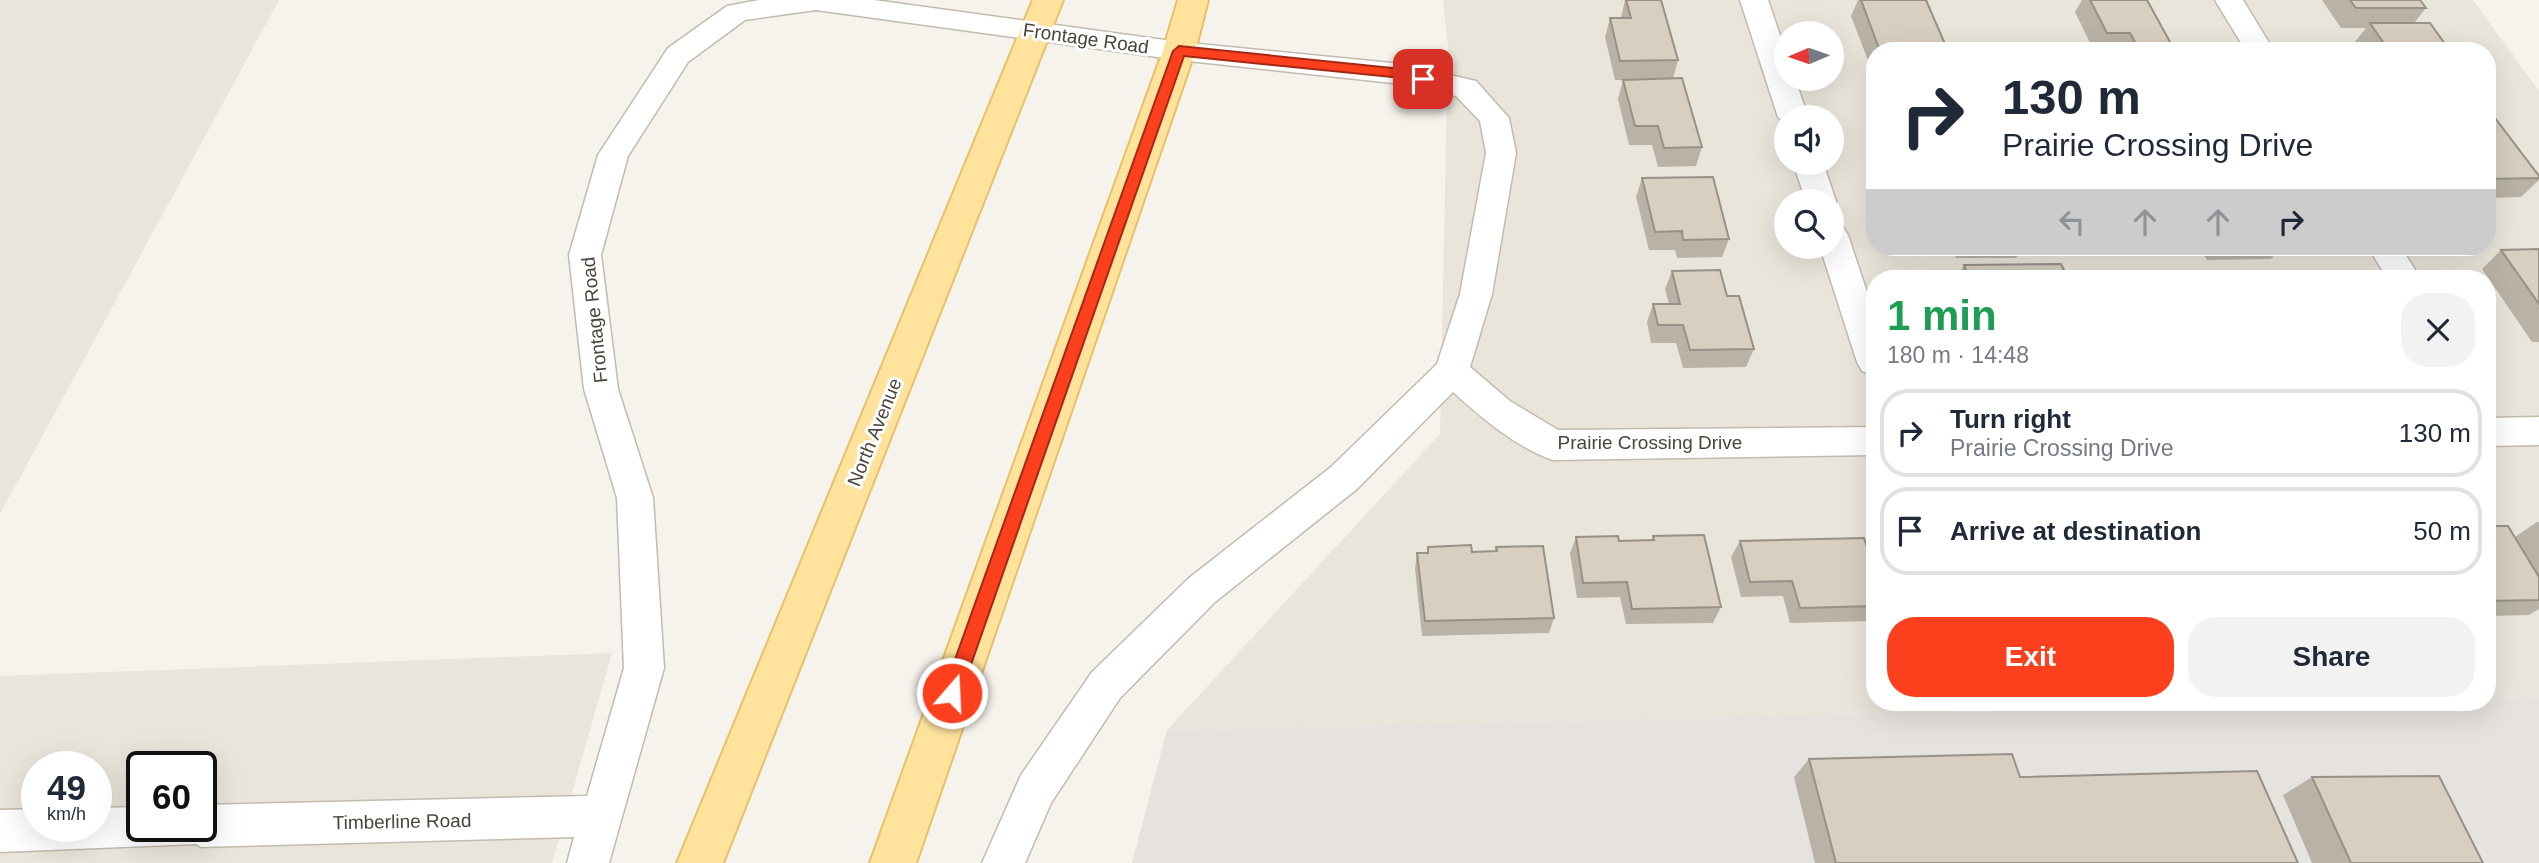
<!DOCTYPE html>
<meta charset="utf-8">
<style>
body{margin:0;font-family:Arial,sans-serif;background:#f2f2f3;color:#1f2937;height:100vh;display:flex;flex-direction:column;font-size:26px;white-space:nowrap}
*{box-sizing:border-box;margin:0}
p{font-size:23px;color:#747a83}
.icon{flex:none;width:38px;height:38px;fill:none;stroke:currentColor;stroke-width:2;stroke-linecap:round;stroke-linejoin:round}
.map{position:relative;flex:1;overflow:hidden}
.sheet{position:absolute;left:1866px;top:270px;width:630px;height:441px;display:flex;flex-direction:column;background:#fff;border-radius:28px;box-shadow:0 7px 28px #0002}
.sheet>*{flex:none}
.banner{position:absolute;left:1866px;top:42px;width:630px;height:214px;border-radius:28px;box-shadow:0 7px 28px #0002;background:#fff;color:#1f2937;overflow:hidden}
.needle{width:46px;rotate:268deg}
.fabs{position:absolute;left:1774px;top:21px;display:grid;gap:14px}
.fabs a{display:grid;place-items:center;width:70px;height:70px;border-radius:50%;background:#fff;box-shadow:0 7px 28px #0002;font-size:35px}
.speed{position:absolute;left:21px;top:751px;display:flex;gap:14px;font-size:35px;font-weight:700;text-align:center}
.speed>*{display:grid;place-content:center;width:91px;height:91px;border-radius:50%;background:#fff;box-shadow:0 7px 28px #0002;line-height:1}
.speed small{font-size:18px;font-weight:400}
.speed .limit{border:4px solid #111;border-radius:10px;background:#fff;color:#111}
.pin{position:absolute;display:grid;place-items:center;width:60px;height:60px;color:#fff;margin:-30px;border-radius:14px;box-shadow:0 4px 10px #0006}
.me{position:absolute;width:77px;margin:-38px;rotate:19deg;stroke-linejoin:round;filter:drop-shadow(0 0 5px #0008)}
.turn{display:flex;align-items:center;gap:24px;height:147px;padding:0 21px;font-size:32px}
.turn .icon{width:91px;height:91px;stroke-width:2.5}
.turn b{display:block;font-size:49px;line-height:60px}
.lanes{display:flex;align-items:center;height:66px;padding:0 21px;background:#0003;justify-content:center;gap:35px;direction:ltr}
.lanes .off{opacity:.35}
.round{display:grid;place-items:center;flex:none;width:74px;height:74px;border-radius:28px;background:#f2f2f3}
.head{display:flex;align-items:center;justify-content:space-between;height:119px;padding:0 21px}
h1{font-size:42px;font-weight:600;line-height:52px;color:#1e9e55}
.action{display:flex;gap:14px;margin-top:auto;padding:14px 21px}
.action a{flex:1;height:80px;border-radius:28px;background:#fc3f1d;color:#fff;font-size:28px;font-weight:600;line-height:80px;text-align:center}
.action a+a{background:#f2f2f3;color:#1f2937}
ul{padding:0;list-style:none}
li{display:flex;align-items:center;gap:21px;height:88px;margin:0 14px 10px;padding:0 7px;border:4px solid #e0e1e3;border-radius:28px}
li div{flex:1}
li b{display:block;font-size:26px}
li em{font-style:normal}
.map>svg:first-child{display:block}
.residential{fill:#eae5da;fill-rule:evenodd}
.industrial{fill:#e6e2dd}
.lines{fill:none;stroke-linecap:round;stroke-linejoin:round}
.street-casing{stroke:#c2bbae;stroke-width:3}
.primary-casing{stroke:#e6c16a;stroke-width:4}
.street{fill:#fff;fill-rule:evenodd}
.primary{fill:#ffe39c;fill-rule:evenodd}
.wall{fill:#bab2a6}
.building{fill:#d8cfc1;stroke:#979187;stroke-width:2}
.route{fill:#fc3f1d;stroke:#a42913;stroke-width:2}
.labels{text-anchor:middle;stroke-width:6;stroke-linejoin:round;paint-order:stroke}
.street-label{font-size:19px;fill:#4b4439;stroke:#fff}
</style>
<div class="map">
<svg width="2539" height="863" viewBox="0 0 2539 863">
<rect width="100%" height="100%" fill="#f6f3ec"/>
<g class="residential">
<path d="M 0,0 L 279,0 L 0,514 Z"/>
<path d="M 1443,0 L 2473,0 L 2539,91 L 2539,698 L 2487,699 L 2487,278 L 1874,278 L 1874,702 L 2383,702 L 1167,730 L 1440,434 L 1448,47 ZM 1787,33 L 1832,33 L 1832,79 L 1787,79 ZM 1874,51 L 2487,51 L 2487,247 L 1874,247 ZM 1787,117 L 1832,117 L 1832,163 L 1787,163 ZM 1787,201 L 1832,201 L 1832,247 L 1787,247 Z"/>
<path d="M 612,653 L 552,863 L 0,863 L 0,676 ZM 37,766 L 96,766 L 96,826 L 37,826 ZM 142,766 L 201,766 L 201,826 L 142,826 Z"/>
</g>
<path class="industrial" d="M 2539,698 L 2539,863 L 1132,863 L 1167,730 L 2383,702 L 2487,702 L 2487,699 Z"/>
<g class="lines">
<g class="street-casing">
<g id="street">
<path d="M 759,0 L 874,0 L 1179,42 L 1402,64 L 1476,81 L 1509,118 L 1516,153 L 1492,294 L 1470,367 L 1510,401 L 1558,430 L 1874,427 L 1874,455 L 1553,460 C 1515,447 1482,418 1453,392 L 1357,489 L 1215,602 L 1120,698 L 1051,803 L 1025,863 L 982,863 L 1021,775 L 1092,672 L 1189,578 L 1331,467 L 1437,364 L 1460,294 L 1486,153 L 1480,121 L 1456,96 L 1402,84 L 1179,60 L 816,10 L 745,20 L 688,62 L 628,156 L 601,255 L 618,389 L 653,498 L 664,668 L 609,863 L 567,863 L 574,837 L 201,847 L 196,844 L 0,852 L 0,810 L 37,809 L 37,826 L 96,826 L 96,808 L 142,807 L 142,826 L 201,826 L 201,805 L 587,796 L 624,668 L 617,498 L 584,389 L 569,255 L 598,155 L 668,48 L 727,6 Z"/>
<path d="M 1740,0 L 1768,0 L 1787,56 L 1787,79 L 1795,79 L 1808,117 L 1787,117 L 1787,125 L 1778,117 Z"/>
<path d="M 2215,0 L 2243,0 L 2274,51 L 2246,51 Z"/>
<path d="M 1793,163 L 1823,163 L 1836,201 L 1832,208 L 1832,201 L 1806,201 Z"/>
<path d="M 1832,223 L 1843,227 L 1848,235 L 1874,313 L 1874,375 L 1862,371 L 1857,362 L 1820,247 L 1832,247 Z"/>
<path d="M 2368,247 L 2401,247 L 2420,278 L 2387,278 Z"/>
<path d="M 2539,417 L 2539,445 L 2487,446 L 2487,418 Z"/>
</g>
</g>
<g class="primary-casing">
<g id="primary">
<path d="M 1033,0 L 1063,0 L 723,863 L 677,863 Z"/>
<path d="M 1178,0 L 1208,0 L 1195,51 L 916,863 L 870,863 L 1163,51 Z"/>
</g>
</g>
<use href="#street" class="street"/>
<use href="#primary" class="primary"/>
</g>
<g class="wall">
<path d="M 1625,0 L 1661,0 L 1678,60 L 1673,79 L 1702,147 L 1696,166 L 1658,167 L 1652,145 L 1629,145 L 1618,99 L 1623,80 L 1615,80 L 1605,37 L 1610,18 L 1621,18 Z"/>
<path d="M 1858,0 L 1926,0 L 1948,51 L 1874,51 L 1874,76 L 1851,16 Z"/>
<path d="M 2082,0 L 2147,0 L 2175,51 L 2094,51 L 2075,12 Z"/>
<path d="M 2322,0 L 2420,0 L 2426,8 L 2414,23 L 2450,51 L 2360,51 L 2354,43 L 2366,28 L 2341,28 Z"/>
<path d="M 2487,114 L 2539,176 L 2539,180 L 2521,197 L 2487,198 Z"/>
<path d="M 1642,178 L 1729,239 L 1722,257 L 1677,258 L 1675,250 L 1649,250 L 1636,197 Z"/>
<path d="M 1951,247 L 2023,247 L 2016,258 L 1956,258 Z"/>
<path d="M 2200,247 L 2281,247 L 2271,259 L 2207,260 Z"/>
<path d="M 2539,249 L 2539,342 L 2532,342 L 2482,269 L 2501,250 Z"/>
<path d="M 1964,265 L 2068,278 L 1956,278 Z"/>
<path d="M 1672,271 L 1727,296 L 1754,349 L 1746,367 L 1683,368 L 1676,343 L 1651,343 L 1647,322 L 1653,304 L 1669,304 L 1665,289 Z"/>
<path d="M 2236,272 L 2313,278 L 2230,278 Z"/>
<path d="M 2537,522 L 2539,522 L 2539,609 L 2529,615 L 2487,616 L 2487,526 L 2515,537 Z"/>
<path d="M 1653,536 L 1721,607 L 1713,623 L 1626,624 L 1620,597 L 1577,598 L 1570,553 L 1576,537 L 1619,541 L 1651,540 Z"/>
<path d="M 1740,541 L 1874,570 L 1874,621 L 1790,623 L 1783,596 L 1741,597 L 1731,557 Z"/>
<path d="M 1428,547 L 1472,552 L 1495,551 L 1496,547 L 1554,618 L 1549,633 L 1422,636 L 1415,569 L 1417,553 L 1427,553 Z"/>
<path d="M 1809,759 L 2020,777 L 2298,863 L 1815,863 L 1794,777 Z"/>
<path d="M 2312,777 L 2483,863 L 2312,863 L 2283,795 Z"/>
</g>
<g class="building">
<path d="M 1626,0 L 1661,0 L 1678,60 L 1620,61 L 1610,18 L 1631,18 Z"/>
<path d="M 1861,0 L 1926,0 L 1948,51 L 1880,51 Z"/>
<path d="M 2090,0 L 2147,0 L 2175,51 L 2140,51 L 2130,33 L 2107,33 Z"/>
<path d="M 2350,0 L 2420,0 L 2426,8 L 2356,8 Z"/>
<path d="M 2370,23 L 2430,23 L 2450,51 L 2389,51 Z"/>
<path d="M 1682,78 L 1702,147 L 1664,148 L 1658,126 L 1635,126 L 1623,80 Z"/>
<path d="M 2487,114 L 2492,114 L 2539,176 L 2539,178 L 2487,179 Z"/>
<path d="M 1713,177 L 1729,239 L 1683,240 L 1682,231 L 1655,232 L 1642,178 Z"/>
<path d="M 2539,249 L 2539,304 L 2501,250 Z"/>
<path d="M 2061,264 L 2068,278 L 1969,278 L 1964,265 Z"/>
<path d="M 1720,270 L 1727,296 L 1739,296 L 1754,349 L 1690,350 L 1683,325 L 1658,325 L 1653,304 L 1680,304 L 1672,271 Z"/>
<path d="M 2309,271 L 2313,278 L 2239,278 L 2236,272 Z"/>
<path d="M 2487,526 L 2508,526 L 2539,577 L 2539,600 L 2487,601 Z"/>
<path d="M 1704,535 L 1721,607 L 1632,609 L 1627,582 L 1583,583 L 1576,537 L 1618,536 L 1619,541 L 1654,540 L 1653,536 Z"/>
<path d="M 1864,538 L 1874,570 L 1874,606 L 1800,608 L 1792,581 L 1750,582 L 1740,541 Z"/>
<path d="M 1471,545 L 1472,552 L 1497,551 L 1496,547 L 1543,546 L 1554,618 L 1425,621 L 1417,553 L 1428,553 L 1428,547 Z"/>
<path d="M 2012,754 L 2020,777 L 2257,771 L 2298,863 L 1836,863 L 1809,759 Z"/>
<path d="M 2439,776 L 2483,863 L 2351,863 L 2312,777 Z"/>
</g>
<path class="route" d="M 1179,46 L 1402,69 L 1428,76 L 1430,79 L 1423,83 L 1402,78 L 1184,56 L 961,693 L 958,699 L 952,701 L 945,699 L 943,693 L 1173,51 Z"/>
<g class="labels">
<g class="street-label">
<text transform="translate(1086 38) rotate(8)" y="7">Frontage Road</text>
<text transform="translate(594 320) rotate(-96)" y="7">Frontage Road</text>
<text transform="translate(874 432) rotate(-68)" y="7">North Avenue</text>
<text x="1650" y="449">Prairie Crossing Drive</text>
<text transform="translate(402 821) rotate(-1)" y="7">Timberline Road</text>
</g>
</g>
</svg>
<div class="fabs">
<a><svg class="needle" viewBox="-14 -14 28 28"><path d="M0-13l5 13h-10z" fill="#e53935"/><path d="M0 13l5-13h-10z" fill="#747a83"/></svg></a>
<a><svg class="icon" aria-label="sound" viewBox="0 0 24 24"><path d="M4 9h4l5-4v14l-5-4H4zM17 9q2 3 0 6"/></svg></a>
<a><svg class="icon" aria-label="search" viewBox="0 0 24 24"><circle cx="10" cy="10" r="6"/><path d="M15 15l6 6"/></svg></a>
</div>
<div class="speed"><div>49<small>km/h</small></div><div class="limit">60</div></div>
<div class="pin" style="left:1423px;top:79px;background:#d93025"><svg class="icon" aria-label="arrive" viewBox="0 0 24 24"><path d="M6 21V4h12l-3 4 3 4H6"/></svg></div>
<svg class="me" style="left:952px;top:693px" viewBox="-20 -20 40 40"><circle r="17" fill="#fc3f1d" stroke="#fff" stroke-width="3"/><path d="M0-11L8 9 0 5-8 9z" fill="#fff"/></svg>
<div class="banner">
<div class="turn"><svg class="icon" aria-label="right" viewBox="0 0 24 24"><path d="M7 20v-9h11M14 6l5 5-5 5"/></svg><div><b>130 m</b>Prairie Crossing Drive</div></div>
<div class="lanes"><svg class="icon off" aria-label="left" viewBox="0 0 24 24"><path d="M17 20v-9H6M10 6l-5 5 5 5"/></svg><svg class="icon off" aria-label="ahead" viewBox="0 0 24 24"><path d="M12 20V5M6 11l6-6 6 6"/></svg><svg class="icon off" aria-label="ahead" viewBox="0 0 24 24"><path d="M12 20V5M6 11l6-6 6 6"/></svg><svg class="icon" aria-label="right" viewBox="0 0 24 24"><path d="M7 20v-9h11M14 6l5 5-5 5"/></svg></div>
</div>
<section class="sheet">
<div class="head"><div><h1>1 min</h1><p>180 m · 14:48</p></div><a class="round"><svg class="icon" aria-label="close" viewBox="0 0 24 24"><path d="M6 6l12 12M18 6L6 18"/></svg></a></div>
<ul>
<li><svg class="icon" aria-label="right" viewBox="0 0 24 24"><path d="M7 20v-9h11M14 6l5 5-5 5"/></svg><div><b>Turn right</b><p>Prairie Crossing Drive</p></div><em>130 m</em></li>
<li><svg class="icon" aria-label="arrive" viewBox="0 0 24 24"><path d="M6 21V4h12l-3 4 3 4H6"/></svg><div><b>Arrive at destination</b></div><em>50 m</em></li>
</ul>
<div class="action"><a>Exit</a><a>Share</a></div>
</section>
</div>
